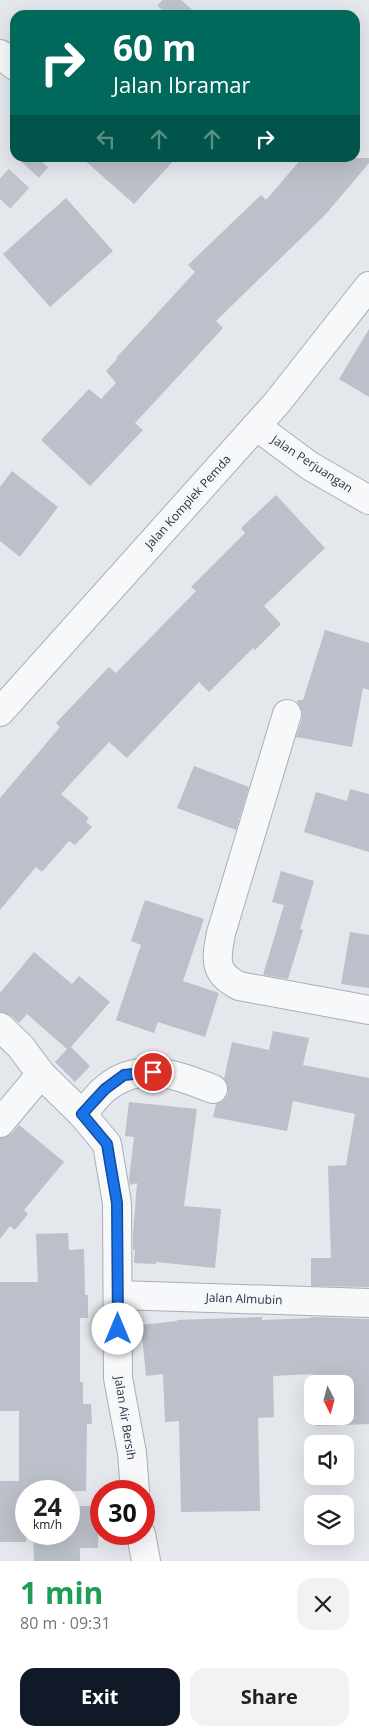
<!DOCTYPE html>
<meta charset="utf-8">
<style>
body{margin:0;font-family:"Open Sans",sans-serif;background:#f2f2f2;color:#202124;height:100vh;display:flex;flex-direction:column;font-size:19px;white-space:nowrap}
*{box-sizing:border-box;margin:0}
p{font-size:16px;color:#757577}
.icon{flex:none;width:28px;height:28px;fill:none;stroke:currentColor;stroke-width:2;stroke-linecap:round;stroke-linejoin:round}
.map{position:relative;height:1561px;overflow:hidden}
.side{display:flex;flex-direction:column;background:#fff;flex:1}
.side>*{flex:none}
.top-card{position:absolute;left:10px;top:10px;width:350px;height:152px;border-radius:15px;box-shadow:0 5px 20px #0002;background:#00695c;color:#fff;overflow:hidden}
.needle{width:32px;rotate:174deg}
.controls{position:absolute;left:304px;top:1375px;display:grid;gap:10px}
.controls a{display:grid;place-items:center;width:50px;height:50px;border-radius:10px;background:#fff;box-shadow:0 5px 20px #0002;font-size:25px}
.speed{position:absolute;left:15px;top:1480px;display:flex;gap:10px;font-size:25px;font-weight:700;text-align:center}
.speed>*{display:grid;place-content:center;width:65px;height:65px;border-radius:50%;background:#fff;box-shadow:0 5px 20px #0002;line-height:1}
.speed small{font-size:12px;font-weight:400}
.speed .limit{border:8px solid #d22;background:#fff;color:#111}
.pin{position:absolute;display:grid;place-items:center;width:42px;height:42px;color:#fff;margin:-21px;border:2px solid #fff;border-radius:50%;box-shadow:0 1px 5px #0007}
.me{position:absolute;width:55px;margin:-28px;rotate:0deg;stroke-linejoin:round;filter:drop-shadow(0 0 4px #0008)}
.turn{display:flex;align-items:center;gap:18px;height:105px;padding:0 20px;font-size:22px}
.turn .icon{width:65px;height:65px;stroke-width:2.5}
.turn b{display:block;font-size:35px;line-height:42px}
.lanes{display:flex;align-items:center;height:48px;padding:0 20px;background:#0003;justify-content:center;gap:25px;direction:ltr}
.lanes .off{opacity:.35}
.round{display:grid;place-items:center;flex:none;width:52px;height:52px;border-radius:15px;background:#f2f2f2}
.overview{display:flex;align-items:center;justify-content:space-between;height:85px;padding:0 20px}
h1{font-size:30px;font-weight:700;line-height:38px;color:#1e9e55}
.primary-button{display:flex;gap:10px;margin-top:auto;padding:10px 20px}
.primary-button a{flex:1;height:58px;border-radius:15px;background:#111827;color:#fff;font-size:20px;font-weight:700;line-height:58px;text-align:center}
.primary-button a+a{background:#f2f2f2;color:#202124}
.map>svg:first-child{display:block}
.building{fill:#bbc0ca}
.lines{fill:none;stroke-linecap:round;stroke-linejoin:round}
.minor-tunnel{stroke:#bfc3cb;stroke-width:28;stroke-dasharray:28 14;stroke-linecap:butt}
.minor-casing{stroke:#a9aeb7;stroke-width:30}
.minor{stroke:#f7f8fa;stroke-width:28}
.route-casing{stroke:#114b97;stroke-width:12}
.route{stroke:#1a73e8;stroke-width:9}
.labels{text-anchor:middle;stroke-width:5;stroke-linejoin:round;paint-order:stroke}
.street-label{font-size:12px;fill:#2b3445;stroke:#f4f6f9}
</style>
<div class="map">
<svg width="369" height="1561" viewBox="0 0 369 1561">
<rect width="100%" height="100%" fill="#e4e7ec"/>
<g class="building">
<path d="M 82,158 L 176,158 L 134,204 Z"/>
<path d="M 302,158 L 369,158 L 369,163 L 325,215 L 216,321 L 223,328 L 135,423 L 143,430 L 90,486 L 41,440 L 89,389 L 101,399 L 116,383 L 106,371 L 117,359 L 116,358 L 195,272 L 188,265 L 261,195 L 266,200 Z"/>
<path d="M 66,198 L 113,251 L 50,307 L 3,254 Z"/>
<path d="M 369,329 L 369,397 L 339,379 Z"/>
<path d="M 12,471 L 58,507 L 20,557 L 0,541 L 0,487 Z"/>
<path d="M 276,495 L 325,548 L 264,606 L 281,624 L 255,650 L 253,648 L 209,692 L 199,682 L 127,758 L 109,742 L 61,794 L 89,818 L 86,822 L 92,827 L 75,845 L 69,841 L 42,872 L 36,867 L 0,910 L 0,798 L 60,727 L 56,723 L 109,667 L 116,673 L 196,591 L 191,587 L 245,533 L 241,528 Z"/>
<path d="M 325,630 L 369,643 L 369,690 L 363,688 L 352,747 L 296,737 L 302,719 L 302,711 L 297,702 L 298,700 L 303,700 Z"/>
<path d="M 194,766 L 249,787 L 236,830 L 177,808 Z"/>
<path d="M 350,789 L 369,794 L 369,852 L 304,832 L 316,792 L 347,801 Z"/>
<path d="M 281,871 L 314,881 L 300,929 L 303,930 L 288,979 L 263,975 L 284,905 L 272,902 Z"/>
<path d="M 145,900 L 204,919 L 183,981 L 219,993 L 205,1037 L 158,1022 L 154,1033 L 116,1020 L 141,945 L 131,941 Z"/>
<path d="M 350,932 L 369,935 L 369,988 L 341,984 Z"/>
<path d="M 34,952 L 72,984 L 79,976 L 110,1002 L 71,1047 L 90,1066 L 75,1082 L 55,1062 L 67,1049 L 27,1014 L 19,1023 L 10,1015 L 0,1012 L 0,993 Z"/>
<path d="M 273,1031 L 309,1038 L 303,1065 L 369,1078 L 369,1287 L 311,1286 L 311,1258 L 331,1258 L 328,1166 L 346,1165 L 355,1114 L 293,1101 L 287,1131 L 213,1117 L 216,1104 L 223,1101 L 228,1094 L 228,1086 L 224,1079 L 232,1042 L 269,1050 Z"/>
<path d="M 129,1102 L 197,1109 L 184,1206 L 221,1209 L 215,1268 L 156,1262 L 156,1264 L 134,1263 L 135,1250 L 133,1250 L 133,1234 L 137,1183 L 130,1185 L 129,1179 L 134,1137 L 125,1136 Z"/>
<path d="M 19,1125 L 64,1162 L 24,1210 L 28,1214 L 15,1230 L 10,1226 L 0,1239 L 0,1138 L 6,1137 L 12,1133 Z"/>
<path d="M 68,1233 L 69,1250 L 84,1249 L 85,1295 L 88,1295 L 88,1318 L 80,1318 L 80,1382 L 83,1382 L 83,1404 L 91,1404 L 92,1424 L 87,1424 L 86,1491 L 26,1491 L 26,1542 L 0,1542 L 0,1481 L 19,1481 L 19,1411 L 0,1411 L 0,1282 L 38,1282 L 36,1234 Z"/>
<path d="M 262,1317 L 262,1320 L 311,1318 L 311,1317 L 369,1319 L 369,1424 L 315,1426 L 315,1416 L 345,1416 L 345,1384 L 314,1384 L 313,1374 L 273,1376 L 274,1417 L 258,1418 L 260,1511 L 181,1512 L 179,1421 L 165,1422 L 163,1374 L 146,1376 L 141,1325 L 177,1321 L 177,1320 Z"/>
<path d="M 69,1506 L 99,1506 L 98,1548 L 80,1548 L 80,1561 L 34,1561 L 33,1534 L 69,1534 Z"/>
</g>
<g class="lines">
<g class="minor-tunnel">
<path d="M 168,15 L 181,0"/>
<path d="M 0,199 L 38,158"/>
</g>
<g class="minor-casing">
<g id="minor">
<path d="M 0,54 L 15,66"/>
<path d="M 256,426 L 310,466 L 369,500"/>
<path d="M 0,712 L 276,404 L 369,286"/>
<path d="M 287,714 L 221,933 C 216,959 213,973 239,986 L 369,1010"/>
<path d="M 0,1027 L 20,1046 L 41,1074 L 82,1114 L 107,1144 L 117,1203 L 118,1378 L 132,1453 L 135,1491"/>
<path d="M 82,1114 C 90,1106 97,1095 106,1088 C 140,1060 177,1075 213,1089"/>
<path d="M 0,1123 L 41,1074"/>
<path d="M 118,1295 L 369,1303"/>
<path d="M 141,1534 L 146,1561"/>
</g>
</g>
<use href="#minor" class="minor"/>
</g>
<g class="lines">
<g class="route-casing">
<path id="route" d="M 118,1329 L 117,1203 L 110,1162 L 107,1144 L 82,1114 L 105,1089 L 124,1075 L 153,1072"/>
</g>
<use href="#route" class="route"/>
</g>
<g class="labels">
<g class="street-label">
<text transform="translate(312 464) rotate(33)" y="4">Jalan Perjuangan</text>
<text transform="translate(188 502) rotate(-48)" y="4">Jalan Komplek Pemda</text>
<text transform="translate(244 1299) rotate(2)" y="4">Jalan Almubin</text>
<text transform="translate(125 1418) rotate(81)" y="4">Jalan Air Bersih</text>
</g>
</g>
</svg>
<div class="controls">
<a><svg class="needle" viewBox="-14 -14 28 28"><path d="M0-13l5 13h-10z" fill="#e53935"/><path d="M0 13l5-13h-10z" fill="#757577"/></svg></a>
<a><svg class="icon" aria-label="sound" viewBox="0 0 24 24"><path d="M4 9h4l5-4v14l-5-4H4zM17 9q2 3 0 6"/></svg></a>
<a><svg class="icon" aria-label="layers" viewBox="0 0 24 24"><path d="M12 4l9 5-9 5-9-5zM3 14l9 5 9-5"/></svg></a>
</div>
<div class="speed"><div>24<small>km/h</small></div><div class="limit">30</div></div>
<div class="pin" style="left:153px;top:1072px;background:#d93025"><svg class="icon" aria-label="arrive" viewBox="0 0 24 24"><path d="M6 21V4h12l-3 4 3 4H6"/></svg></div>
<svg class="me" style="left:118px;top:1329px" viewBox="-20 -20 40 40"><circle r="19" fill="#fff"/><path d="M0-13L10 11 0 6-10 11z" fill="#1a73e8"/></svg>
<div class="top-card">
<div class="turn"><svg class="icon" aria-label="right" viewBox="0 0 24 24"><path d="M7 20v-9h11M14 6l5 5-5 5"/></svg><div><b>60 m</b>Jalan Ibramar</div></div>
<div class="lanes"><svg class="icon off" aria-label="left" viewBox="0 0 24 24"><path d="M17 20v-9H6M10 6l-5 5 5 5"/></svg><svg class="icon off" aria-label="ahead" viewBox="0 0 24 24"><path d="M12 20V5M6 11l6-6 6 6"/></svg><svg class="icon off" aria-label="ahead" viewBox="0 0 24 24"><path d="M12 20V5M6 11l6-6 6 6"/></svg><svg class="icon" aria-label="right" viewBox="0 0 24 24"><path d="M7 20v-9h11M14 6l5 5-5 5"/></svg></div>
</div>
</div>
<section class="side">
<div class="overview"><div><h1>1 min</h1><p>80 m · 09:31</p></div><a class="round"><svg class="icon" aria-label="close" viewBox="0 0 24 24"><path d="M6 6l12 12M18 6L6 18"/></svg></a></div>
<div class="primary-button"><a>Exit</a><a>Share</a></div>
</section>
